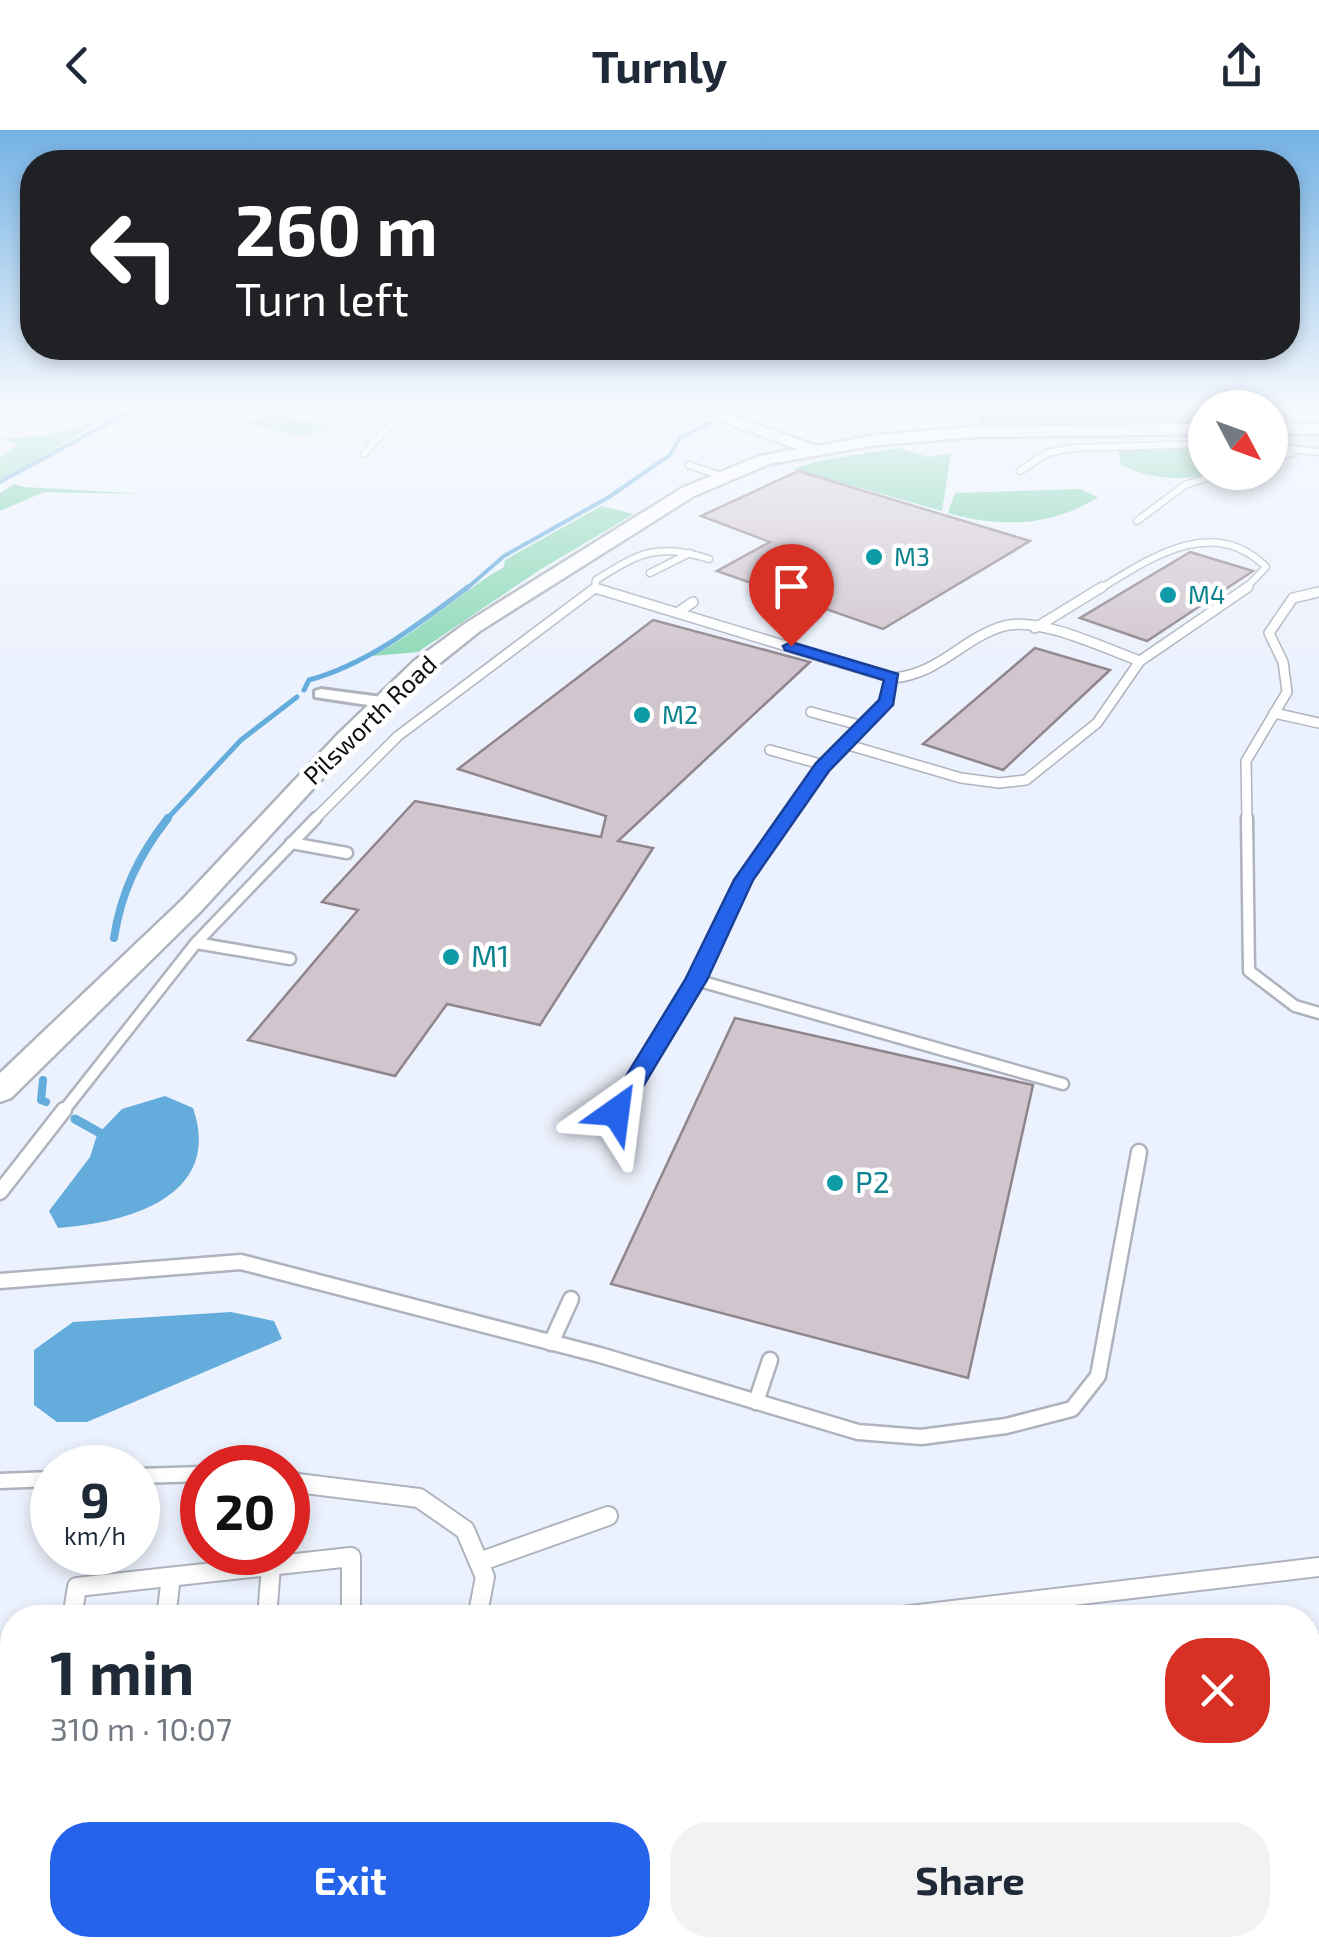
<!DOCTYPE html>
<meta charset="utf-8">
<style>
body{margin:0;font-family:"Exo 2",sans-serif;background:#f2f2f3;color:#1f2937;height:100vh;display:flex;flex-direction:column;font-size:38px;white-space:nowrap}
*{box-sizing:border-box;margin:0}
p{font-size:32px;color:#747a83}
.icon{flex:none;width:55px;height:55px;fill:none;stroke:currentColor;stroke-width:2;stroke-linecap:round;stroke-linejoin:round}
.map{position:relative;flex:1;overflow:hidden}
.side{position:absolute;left:0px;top:1475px;width:1320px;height:352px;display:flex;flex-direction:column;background:#fff;border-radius:40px 40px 0 0;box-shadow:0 5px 15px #0003}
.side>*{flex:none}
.guide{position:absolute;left:20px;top:20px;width:1280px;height:210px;border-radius:40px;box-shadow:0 5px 15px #0003;background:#202124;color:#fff;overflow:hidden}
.needle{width:65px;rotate:131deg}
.controls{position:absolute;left:1188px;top:260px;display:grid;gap:20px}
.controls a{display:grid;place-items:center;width:100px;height:100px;border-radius:50%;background:#fff;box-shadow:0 5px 15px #0003;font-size:50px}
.speed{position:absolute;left:30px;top:1315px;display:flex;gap:20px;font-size:50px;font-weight:700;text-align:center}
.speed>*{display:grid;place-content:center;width:130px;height:130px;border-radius:50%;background:#fff;box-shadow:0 5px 15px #0003;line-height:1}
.speed small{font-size:25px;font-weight:400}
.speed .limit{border:15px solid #d22;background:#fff;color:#111}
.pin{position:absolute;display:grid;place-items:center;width:85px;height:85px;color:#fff;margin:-102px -42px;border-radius:50% 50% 50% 0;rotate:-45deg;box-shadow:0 0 10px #0007}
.pin .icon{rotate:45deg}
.me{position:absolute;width:110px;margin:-55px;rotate:31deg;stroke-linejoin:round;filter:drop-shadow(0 0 8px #0008)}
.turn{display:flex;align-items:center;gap:35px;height:210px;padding:0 50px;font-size:45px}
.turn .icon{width:130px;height:130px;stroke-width:2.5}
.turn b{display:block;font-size:70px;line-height:85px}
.round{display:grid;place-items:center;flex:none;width:105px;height:105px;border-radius:40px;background:#f2f2f3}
.headline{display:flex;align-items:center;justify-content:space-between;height:170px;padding:0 50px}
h1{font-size:60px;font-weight:700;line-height:75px}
.cta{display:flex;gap:20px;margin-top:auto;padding:20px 50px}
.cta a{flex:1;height:115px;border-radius:40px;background:#2563eb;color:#fff;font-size:40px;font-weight:700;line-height:115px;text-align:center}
.cta a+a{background:#f2f2f3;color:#1f2937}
header{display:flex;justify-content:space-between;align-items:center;height:130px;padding:0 50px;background:#fff;font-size:45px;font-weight:700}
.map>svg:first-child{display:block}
.green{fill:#8dd9b7}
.forest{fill:#7bd1ab}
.water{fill:#64acdb}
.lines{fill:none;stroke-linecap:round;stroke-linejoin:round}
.stream-far3{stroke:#64acdb;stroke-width:4}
.stream-far2{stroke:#64acdb;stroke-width:5}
.stream-far1{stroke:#64acdb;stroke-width:8}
.stream{stroke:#64acdb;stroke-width:9}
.building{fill:#d2c6ce;stroke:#90858d;stroke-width:2.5}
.lane-far4-casing{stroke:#aeb3be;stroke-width:9}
.lane-far3-casing{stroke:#aeb3be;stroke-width:12}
.lane-far2-casing{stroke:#aeb3be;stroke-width:15}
.lane-far1-casing{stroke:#aeb3be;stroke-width:19}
.lane-casing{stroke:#aeb3be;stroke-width:22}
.street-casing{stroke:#aeb3be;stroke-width:6}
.secondary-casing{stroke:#aeb3be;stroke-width:5}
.lane-far4{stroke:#fff;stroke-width:6}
.lane-far3{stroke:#fff;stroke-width:9}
.lane-far2{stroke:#fff;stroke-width:10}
.lane-far1{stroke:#fff;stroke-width:14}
.lane{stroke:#fff;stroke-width:18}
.street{fill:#fff;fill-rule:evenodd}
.secondary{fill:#fff;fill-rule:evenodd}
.route{fill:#2563eb;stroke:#184099;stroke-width:2.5}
.culture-dot{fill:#0f9aa8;stroke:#fff;stroke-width:4}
.labels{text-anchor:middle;stroke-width:9;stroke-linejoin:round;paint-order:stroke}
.far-culture-label{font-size:25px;fill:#0d838f;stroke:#fff;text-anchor:start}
.far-street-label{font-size:25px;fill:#0b0d10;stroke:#fff}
.culture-label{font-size:30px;fill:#0d838f;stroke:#fff;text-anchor:start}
</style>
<header><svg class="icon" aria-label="back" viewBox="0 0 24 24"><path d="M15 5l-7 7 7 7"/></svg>Turnly<svg class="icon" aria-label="share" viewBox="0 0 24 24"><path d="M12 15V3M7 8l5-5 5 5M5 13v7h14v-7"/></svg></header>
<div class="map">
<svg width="1319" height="1827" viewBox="0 0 1319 1827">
<rect width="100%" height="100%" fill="#ecf2fd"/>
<g class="green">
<path d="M 271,283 L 330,296 L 304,307 L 245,294 Z"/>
<path d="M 101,290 L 9,347 L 0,348 L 0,327 L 18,315 L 0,309 L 49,305 Z"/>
<path d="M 601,376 L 634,384 L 541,439 L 418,522 L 372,526 C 420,502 457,464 504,437 L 505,430 Z"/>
</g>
<g class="forest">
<path d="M 974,278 L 1205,278 L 1205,294 L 988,297 L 979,291 Z"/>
<path d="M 898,318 L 929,327 L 951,323 L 942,381 L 793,339 L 818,331 Z"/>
<path d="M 1205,318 L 1205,342 L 1212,343 C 1185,352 1145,349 1121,334 L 1118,319 Z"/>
<path d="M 14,354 L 24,357 L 143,364 L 44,362 L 0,381 L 0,363 Z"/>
<path d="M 1080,359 L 1098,367 C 1051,397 1001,398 948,383 L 955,363 Z"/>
</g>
<g class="water">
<path d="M 165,966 L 193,978 C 224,1068 125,1093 58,1098 L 49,1081 L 90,1027 L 97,1005 L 122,979 Z"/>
<path d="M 231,1182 L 274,1191 L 282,1209 L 87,1292 L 57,1292 L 34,1275 L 34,1220 L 73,1192 Z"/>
</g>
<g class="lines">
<g class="stream-far3">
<path d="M 0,352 L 136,278"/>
<path d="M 465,460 L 504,426 L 609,367 L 670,325 L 680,308 L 710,293"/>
</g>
<g class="stream-far2">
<path d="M 304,560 L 309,550 C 368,534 420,493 468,457"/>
<path d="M 166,690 L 241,610 L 297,567"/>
</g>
<g class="stream-far1">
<path d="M 114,808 C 121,762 139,725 168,688"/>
<path d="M 43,950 L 41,970 L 46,972"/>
</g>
<path class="stream" d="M 75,989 L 100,1003"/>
</g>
<g class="building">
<path d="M 798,341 L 1030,411 L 883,499 L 717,441 L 770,412 L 701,386 Z"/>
<path d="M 1190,422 L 1253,441 L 1147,511 L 1080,488 Z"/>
<path d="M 653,490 L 810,532 L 618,711 L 653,718 L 540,895 L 447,874 L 395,946 L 248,910 L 358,780 L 322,772 L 415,671 L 601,707 L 606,686 L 458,639 Z"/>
<path d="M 1035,518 L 1110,540 L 1003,640 L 923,614 Z"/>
<path d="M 735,888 L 1033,955 L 968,1248 L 611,1154 Z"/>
</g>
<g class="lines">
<g class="lane-far4-casing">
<g id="lane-far4">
<path d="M 1270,317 L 1319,322"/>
<path d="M 364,324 L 404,278"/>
<path d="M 1270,330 L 1295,322"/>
<path d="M 689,335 L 721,346"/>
<path d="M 1020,341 L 1047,323 L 1071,318 L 1205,314"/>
<path d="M 1137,391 L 1185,355 L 1226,342"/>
<path d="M 650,443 L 690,423"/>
<path d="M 595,458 L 596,450 C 641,422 656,413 709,429"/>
<path d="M 592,460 L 602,460"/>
<path d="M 1098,460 C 1148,430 1212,383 1266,437 L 1244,460"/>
</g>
</g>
<g class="lane-far3-casing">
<g id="lane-far3">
<path d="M 680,481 L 693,472"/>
<path d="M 1035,498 L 1102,457"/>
<path d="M 811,582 L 863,596"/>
<path d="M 1274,583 L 1319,593"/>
<path d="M 845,614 L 961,648 L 999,653 L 1026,650 L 1097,593 L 1140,531 L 1248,457"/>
<path d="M 770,620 L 824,635"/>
<path d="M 314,690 L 398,606 L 595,458 L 892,548 C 939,545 962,508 1004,496 C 1039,486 1106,519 1140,531"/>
<path d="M 785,690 L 823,637 L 887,571 L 892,548"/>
<path d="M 1247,690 L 1246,631 L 1287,562 L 1283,532 L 1269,503 L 1293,468 L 1319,462"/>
</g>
</g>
<g class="lane-far2-casing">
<g id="lane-far2">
<path d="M 1247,688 L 1249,841 L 1295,876 L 1319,883"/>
<path d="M 291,713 L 347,723"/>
<path d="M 196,813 L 290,829"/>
<path d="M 696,850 L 1063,954"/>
<path d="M 62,983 L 196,813 L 316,688"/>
<path d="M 616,983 L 696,850 L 743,750 L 787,688"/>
</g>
</g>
<g class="lane-far1-casing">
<g id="lane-far1">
<path d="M 0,1062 L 64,980"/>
<path d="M 0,1151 L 241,1132 L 600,1225 L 858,1302 L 921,1307 L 1006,1296 L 1072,1279 L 1098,1246 L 1139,1022"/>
<path d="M 551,1213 L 571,1169"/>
<path d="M 756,1272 L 770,1230"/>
<path d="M 138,1346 L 202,1344"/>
<path d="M 288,1348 L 309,1355"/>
<path d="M 0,1351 L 52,1349"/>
</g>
</g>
<g class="lane-casing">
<g id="lane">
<path d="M 297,1353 L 419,1368 L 465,1400 L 485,1447 L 477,1488"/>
<path d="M 479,1432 L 608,1386"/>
<path d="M 72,1488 L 77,1457 L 351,1427 L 351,1488"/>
<path d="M 166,1488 L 171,1447"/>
<path d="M 267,1488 L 271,1436"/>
<path d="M 885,1488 L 1319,1437"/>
<path d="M 446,1815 L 446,1827"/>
<path d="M 13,1827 L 15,1815"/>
<path d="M 76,1827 L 150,1815"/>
<path d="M 239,1827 L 240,1815"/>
<path d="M 342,1827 L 343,1815"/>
</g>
</g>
<g class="street-casing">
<path id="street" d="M 321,559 L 381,567 L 389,572 L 381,577 L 315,567 L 315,561 Z"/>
</g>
<g class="secondary-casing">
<g id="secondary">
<path d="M 687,278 L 709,278 L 817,316 L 876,305 L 975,297 L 1205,294 L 1205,304 L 975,307 L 876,315 L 769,334 L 694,366 L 480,501 L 430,541 L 354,614 L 200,782 L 11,968 L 0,972 L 0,943 L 182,770 L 338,604 L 414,531 L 466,493 L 682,358 L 759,326 L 797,319 Z"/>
<rect x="1270" y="294" width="49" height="10"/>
</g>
</g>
<use href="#lane-far4" class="lane-far4"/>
<use href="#lane-far3" class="lane-far3"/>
<use href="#lane-far2" class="lane-far2"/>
<use href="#lane-far1" class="lane-far1"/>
<use href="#lane" class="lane"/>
<use href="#street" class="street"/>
<use href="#secondary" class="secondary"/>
</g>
<linearGradient id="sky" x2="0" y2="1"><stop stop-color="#73b1e3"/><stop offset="0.52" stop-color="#f6f9fe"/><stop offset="1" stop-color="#f6f9fe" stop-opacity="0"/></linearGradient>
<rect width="1319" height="533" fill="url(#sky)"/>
<path class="route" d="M 791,512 L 898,544 L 893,575 L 829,641 L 753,750 L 707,850 L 624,988 L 607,988 L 604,982 L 685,850 L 734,750 L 816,633 L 879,570 L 884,550 L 785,520 L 783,516 Z"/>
<g class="culture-dot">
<circle cx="874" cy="427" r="10"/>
<circle cx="1168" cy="465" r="10"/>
<circle cx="642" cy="585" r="10"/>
<circle cx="451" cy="827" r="10"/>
<circle cx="835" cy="1053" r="10"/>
</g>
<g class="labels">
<g class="far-culture-label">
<text x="894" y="436">M3</text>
<text x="1188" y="474">M4</text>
<text x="662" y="594">M2</text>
</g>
<g class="far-street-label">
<text transform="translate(370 590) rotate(-44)" y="9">Pilsworth Road</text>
</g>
<g class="culture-label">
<text x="471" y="837">M1</text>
<text x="855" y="1063">P2</text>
</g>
</g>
</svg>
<div class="controls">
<a><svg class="needle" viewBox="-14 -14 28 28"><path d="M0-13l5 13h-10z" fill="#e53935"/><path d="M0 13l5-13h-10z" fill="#747a83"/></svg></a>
</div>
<div class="speed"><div>9<small>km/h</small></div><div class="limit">20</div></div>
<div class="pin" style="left:791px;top:516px;background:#d93025"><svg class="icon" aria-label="arrive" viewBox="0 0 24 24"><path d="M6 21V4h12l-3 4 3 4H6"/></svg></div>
<svg class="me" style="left:616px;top:982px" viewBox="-20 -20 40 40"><path d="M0-17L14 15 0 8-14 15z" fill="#2563eb" stroke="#fff" stroke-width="4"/></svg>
<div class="guide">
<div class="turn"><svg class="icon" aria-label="left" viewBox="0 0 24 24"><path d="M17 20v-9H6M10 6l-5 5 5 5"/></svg><div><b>260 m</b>Turn left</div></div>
</div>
<section class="side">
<div class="headline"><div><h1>1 min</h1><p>310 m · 10:07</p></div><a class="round" style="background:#d93025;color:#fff"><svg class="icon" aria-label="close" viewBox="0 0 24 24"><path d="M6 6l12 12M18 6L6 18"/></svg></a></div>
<div class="cta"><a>Exit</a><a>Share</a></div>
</section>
</div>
